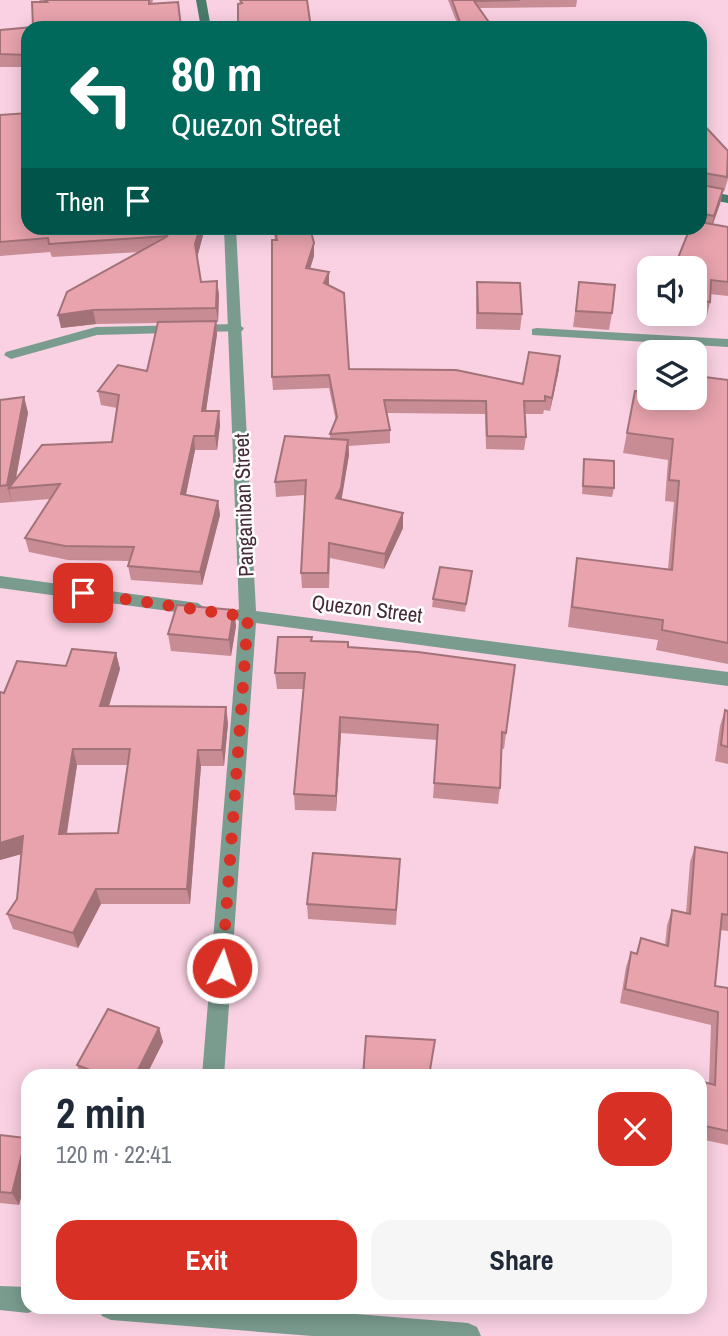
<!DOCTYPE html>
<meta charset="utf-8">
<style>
body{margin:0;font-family:"Archivo Narrow",sans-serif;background:#f6f6f7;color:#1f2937;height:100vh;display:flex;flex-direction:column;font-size:26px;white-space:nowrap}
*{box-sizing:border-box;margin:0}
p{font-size:23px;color:#747a83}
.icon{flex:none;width:38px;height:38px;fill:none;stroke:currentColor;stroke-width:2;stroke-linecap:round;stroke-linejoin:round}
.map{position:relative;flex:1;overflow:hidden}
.drawer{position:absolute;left:21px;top:1069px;width:686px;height:245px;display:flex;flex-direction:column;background:#fff;border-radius:21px;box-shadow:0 4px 18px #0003}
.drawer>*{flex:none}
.top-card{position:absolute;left:21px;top:21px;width:686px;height:214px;border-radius:21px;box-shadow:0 4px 18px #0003;background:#00695c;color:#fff;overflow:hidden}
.buttons{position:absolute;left:637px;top:256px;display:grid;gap:14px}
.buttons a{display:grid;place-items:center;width:70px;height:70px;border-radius:14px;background:#fff;box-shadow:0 4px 18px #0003;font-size:35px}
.pin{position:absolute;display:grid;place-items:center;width:60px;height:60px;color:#fff;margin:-30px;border-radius:14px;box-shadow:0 4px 10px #0006}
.me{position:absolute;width:77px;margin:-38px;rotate:4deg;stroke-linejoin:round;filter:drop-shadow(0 0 5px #0008)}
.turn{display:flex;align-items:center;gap:24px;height:147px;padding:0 35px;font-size:32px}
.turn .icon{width:91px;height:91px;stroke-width:2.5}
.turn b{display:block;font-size:49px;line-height:60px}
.then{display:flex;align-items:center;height:66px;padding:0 35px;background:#0003;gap:14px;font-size:26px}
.round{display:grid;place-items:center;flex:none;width:74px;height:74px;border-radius:21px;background:#f6f6f7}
.overview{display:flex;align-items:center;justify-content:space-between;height:119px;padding:0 35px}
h1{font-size:42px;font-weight:700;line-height:52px}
.cta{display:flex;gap:14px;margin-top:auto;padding:14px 35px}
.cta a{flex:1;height:80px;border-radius:21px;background:#d93025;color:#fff;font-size:28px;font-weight:700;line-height:80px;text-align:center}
.cta a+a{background:#f6f6f7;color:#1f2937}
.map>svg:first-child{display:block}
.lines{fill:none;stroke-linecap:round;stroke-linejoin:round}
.lane{fill:#7a9c8f;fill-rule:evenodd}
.street{fill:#7a9c8f;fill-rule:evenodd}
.secondary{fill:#487b6a;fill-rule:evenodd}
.wall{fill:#c88c95;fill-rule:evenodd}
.shaded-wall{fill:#a27279}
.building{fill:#e8a3ad;stroke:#a27279;stroke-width:2;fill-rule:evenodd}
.route{stroke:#d93025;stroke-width:12;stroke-dasharray:0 21.6}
.labels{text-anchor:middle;stroke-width:5;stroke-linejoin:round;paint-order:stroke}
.street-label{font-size:21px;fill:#442b37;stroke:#fff}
</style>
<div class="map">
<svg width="728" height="1336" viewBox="0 0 728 1336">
<rect width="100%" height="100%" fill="#f9d1e2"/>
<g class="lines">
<g class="lane">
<path d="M 237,324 L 244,328 L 242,331 L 97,335 L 11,359 L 4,355 L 6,352 L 96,327 Z"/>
<path d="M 537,328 L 728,339 L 728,347 L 532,335 L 532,329 Z"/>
</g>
<g class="street">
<path d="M 224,228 L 236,228 L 256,611 L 728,672 L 728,686 L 256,623 L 224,1076 L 202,1076 L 239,621 L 231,615 L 233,611 L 239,609 Z"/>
<path d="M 0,576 L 198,603 L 206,609 L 198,615 L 0,588 Z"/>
<path d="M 0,1286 L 28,1287 L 28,1307 L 37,1309 L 28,1313 L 0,1310 Z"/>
<path d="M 99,1307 L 269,1307 L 468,1323 L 477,1327 L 481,1336 L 312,1336 L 111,1320 L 102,1316 Z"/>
</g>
<g class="secondary">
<path d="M 196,0 L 206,0 L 211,28 L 201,28 Z"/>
<path d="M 700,190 L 728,195 L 728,203 L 700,198 Z"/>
</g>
</g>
<g class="wall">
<path d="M 39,0 L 153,0 L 152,4 L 178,2 L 181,28 L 28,28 L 28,67 L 0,67 L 0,30 L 33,27 L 41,2 Z"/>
<path d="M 448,0 L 577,0 L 576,7 L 479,8 L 493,28 L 459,28 Z"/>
<path d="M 0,115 L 205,228 L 197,257 L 201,282 L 217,281 L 219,295 L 218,322 L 216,322 L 217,334 L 206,411 L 219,411 L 220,425 L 217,450 L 195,450 L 186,495 L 218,501 L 220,515 L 202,585 L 131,580 L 128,566 L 130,561 L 68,560 L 29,552 L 25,538 L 50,499 L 12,502 L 12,501 L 12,502 L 0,503 L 0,400 L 24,397 L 28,413 L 16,478 L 112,442 L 117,408 L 101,405 L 98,391 L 147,371 L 158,323 L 96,324 L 61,328 L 140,252 L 52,257 L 50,252 L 0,256 Z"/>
<path d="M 700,121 L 728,151 L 728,179 L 724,192 L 723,191 L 720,204 L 713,224 L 728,227 L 728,296 L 710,294 L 710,302 L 707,316 L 682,313 L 695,313 L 695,268 L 700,228 Z"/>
<path d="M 273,228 L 310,228 L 314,256 L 310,269 L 329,285 L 349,369 L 523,384 L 559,369 L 550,411 L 544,410 L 543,414 L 525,414 L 526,437 L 524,450 L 486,449 L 485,414 L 387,413 L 390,430 L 390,443 L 349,446 L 349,455 L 341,499 L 403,528 L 384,569 L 330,558 L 329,588 L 302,588 L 301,573 L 305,495 L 276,497 L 275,482 L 330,439 L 330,434 L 336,421 L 329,388 L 273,390 L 272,377 L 275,240 Z"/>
<path d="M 586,228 L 603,228 L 602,230 Z"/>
<path d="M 477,282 L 522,314 L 520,330 L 476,329 L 476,299 Z"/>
<path d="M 579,282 L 612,313 L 609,330 L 573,327 Z"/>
<path d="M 705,377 L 728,380 L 728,664 L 656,650 L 658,640 L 568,627 L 574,578 L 577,558 L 668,569 L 674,502 L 665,501 L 668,460 L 623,453 L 635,391 L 701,395 Z"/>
<path d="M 584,459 L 614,488 L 612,497 L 582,494 Z"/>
<path d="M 472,571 L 465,612 L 432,607 L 433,599 Z"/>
<path d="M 234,610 L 236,626 L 231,656 L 171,651 L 168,634 Z"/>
<path d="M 312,641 L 348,647 L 515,665 L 504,749 L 501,748 L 500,788 L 498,804 L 433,798 L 437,740 L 341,733 L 336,811 L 295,810 L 294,794 L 303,689 L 277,689 L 275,673 Z"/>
<path d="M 116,653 L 120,669 L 109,706 L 228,723 L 224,766 L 201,766 L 190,904 L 101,904 L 78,948 L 13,929 L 7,914 L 17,899 L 21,854 L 0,860 L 4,693 L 66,666 ZM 77,765 L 128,765 L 118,833 L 67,834 Z"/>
<path d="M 725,710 L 728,711 L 728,764 L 715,761 L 720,726 Z"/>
<path d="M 695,847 L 728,853 L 728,931 L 720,930 L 715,986 L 728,988 L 728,1145 L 700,1139 L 700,1081 L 709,1083 L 711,1025 L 620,1003 L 626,967 L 631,952 L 636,954 L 641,938 L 665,945 L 667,925 L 672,910 L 686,913 L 690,862 Z"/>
<path d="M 400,859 L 396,925 L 308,919 L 307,904 Z"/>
<path d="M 159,1028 L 163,1042 L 146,1076 L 81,1076 L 77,1065 Z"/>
<path d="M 0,1135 L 28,1141 L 28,1170 L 19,1205 L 0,1203 Z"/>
<path d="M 543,1307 L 601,1307 L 599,1313 L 543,1308 Z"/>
</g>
<g class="shaded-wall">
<path d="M 723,189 L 720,204 L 710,231 L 714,216 Z"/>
<path d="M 200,228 L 205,228 L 197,258 L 195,244 Z"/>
<path d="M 314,243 L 314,256 L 306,281 L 306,268 Z"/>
<path d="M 329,272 L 329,285 L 325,296 L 324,283 Z"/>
<path d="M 217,281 L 219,295 L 218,322 L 216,308 Z"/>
<path d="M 93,310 L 96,324 L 61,328 L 58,315 Z"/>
<path d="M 216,321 L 217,334 L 204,425 L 202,411 Z"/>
<path d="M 560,356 L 559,369 L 550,411 L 552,398 Z"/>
<path d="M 24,397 L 28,413 L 14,488 L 9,488 L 12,502 L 7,485 Z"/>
<path d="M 219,411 L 220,425 L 217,450 L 215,436 Z"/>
<path d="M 194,436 L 195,450 L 183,508 L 181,494 Z"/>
<path d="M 348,440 L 349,455 L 341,503 L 336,498 Z"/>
<path d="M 218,501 L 220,515 L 202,585 L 200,572 Z"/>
<path d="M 403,513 L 403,528 L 384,569 L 385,554 Z"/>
<path d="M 234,610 L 236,626 L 231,656 L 229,640 Z"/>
<path d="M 116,653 L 120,669 L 104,722 L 100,706 Z"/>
<path d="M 226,707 L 228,723 L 224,766 L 222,750 Z"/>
<path d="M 340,717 L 341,733 L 336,811 L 336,796 Z"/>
<path d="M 73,749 L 77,765 L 64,849 L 59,834 Z"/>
<path d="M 198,750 L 201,766 L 190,904 L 187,889 Z"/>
<path d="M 23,836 L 29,852 L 0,860 L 0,843 Z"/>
<path d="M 96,889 L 101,904 L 78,948 L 73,933 Z"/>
<path d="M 159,1028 L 163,1042 L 146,1076 L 135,1076 Z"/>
<path d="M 26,1138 L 28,1141 L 28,1170 L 19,1205 L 12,1193 Z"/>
</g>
<g class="building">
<path d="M 45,0 L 149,0 L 149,4 L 178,2 L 181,27 L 28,28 L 28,55 L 0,54 L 0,30 L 33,27 L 32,2 L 47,2 Z"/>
<path d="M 240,0 L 307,0 L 311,28 L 238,28 L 238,4 L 242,3 Z"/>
<path d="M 452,0 L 520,0 L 474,1 L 493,28 L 462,28 Z"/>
<path d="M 28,113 L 28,228 L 200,228 L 195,244 L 201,282 L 217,281 L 216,308 L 93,310 L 58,315 L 67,292 L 168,236 L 49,244 L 48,238 L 0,242 L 0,115 Z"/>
<path d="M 700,121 L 728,151 L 727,177 L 704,173 L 700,175 L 701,185 L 723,189 L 714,216 L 700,213 Z"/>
<path d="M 700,222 L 728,227 L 728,282 L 711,280 L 710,302 L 695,300 L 695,268 L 674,268 L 690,228 L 700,228 Z"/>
<path d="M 275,228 L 310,228 L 314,243 L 306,268 L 329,272 L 324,283 L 344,293 L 349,369 L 456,370 L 523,384 L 529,352 L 560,356 L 552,398 L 545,396 L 545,401 L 524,401 L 526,437 L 487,436 L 486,401 L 384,400 L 390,430 L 330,434 L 337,417 L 329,375 L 272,377 L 272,240 L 277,240 Z"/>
<path d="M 477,282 L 520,283 L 522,314 L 478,313 Z"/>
<path d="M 579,282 L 615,285 L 612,313 L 576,311 Z"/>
<path d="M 216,321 L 202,411 L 219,411 L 215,436 L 194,436 L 181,494 L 218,501 L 200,572 L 128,566 L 134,547 L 65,546 L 25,538 L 60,484 L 9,488 L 42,445 L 112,442 L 119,395 L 98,391 L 118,365 L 147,371 L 158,322 Z"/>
<path d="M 705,377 L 728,380 L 728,643 L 662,630 L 663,620 L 572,607 L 577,558 L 672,570 L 679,481 L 669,480 L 673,439 L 627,433 L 635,391 L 649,392 L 649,397 L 695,397 L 695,395 L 703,395 Z"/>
<path d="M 24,397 L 7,485 L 0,486 L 0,400 Z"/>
<path d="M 285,436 L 348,440 L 341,488 L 336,498 L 403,513 L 385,554 L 329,543 L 328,573 L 301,573 L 306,480 L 275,482 Z"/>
<path d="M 584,459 L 614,461 L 614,488 L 583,486 Z"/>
<path d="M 440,567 L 472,571 L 466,604 L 433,599 Z"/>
<path d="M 177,605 L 234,610 L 229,640 L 168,634 Z"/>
<path d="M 278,637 L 312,637 L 311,641 L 348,642 L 348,647 L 418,652 L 515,665 L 506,733 L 502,732 L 500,788 L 434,783 L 438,725 L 340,717 L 336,796 L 294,794 L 305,673 L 275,673 Z"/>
<path d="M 72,649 L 116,653 L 100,706 L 226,707 L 222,750 L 198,750 L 187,889 L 96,889 L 73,933 L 7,914 L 17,899 L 23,836 L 0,843 L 0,692 L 4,693 L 17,661 L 66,666 ZM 73,749 L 130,749 L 118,833 L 59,834 Z"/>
<path d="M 725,710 L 728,711 L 728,747 L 721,745 Z"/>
<path d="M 695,847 L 728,853 L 728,915 L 722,914 L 715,986 L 728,988 L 728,1131 L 700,1125 L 700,1081 L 715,1085 L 718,1012 L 625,989 L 631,952 L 637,954 L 641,938 L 668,946 L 672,910 L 690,914 Z"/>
<path d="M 313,853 L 400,859 L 396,910 L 307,904 Z"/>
<path d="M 108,1009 L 159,1028 L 135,1076 L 105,1076 L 77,1065 Z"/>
<path d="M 366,1036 L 435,1040 L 429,1076 L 363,1076 Z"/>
<path d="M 655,1071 L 677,1076 L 654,1076 Z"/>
<path d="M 0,1135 L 26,1138 L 12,1193 L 0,1192 Z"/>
</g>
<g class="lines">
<path class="route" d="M 83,593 L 248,617 L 222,968"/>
</g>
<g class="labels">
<g class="street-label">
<text transform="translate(244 505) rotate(-92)" y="7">Panganiban Street</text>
<text transform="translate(367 609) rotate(7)" y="7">Quezon Street</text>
</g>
</g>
</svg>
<div class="buttons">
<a><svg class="icon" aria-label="sound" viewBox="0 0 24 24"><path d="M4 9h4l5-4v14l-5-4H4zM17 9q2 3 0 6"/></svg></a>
<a><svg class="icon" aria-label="layers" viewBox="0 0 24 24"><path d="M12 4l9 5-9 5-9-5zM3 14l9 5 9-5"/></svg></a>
</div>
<div class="pin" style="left:83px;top:593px;background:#d93025"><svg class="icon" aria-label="arrive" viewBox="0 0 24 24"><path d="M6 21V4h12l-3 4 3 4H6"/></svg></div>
<svg class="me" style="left:222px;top:968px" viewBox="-20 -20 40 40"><circle r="17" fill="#d93025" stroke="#fff" stroke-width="3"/><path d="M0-11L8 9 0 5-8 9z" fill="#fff"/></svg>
<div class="top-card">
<div class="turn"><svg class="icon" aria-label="left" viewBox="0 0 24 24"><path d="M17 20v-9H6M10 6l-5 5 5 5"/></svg><div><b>80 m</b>Quezon Street</div></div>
<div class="then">Then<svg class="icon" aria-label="arrive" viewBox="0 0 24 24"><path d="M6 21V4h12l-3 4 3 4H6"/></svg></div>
</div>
<section class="drawer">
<div class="overview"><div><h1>2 min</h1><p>120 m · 22:41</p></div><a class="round" style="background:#d93025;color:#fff"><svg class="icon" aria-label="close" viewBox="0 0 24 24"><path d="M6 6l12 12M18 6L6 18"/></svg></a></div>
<div class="cta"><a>Exit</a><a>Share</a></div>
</section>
</div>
